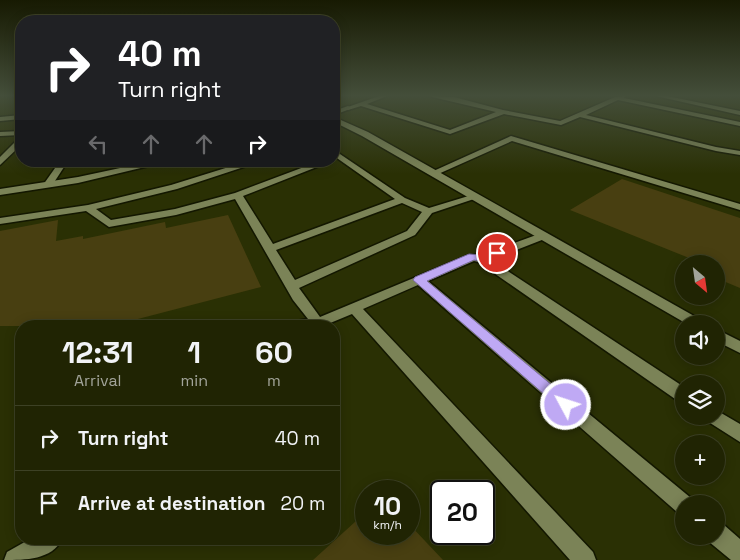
<!DOCTYPE html>
<meta charset="utf-8">
<style>
body{margin:0;font-family:"Space Grotesk",sans-serif;background:#2d3012;color:#f1f3f6;height:100vh;display:flex;flex-direction:column;font-size:19px;white-space:nowrap}
*{box-sizing:border-box;margin:0}
p{font-size:16px;color:#a2a49a}
.icon{flex:none;width:28px;height:28px;fill:none;stroke:currentColor;stroke-width:2;stroke-linecap:round;stroke-linejoin:round}
.map{position:relative;flex:1;overflow:hidden}
.side{position:absolute;left:15px;top:320px;width:325px;height:225px;display:flex;flex-direction:column;background:#202403;border-radius:20px;box-shadow:0 2px 12px #0003,0 0 0 1px #3d4125}
.side>*{flex:none}
.banner{position:absolute;left:15px;top:15px;width:325px;height:152px;border-radius:20px;box-shadow:0 2px 12px #0003,0 0 0 1px #3d4125;background:#202124;color:#fff;overflow:hidden}
.needle{width:32px;rotate:151deg}
.tools{position:absolute;left:675px;top:255px;display:grid;gap:10px}
.tools a{display:grid;place-items:center;width:50px;height:50px;border-radius:50%;background:#202403;box-shadow:0 2px 12px #0003,0 0 0 1px #3d4125;font-size:25px}
.speed{position:absolute;left:355px;top:480px;display:flex;gap:10px;font-size:25px;font-weight:700;text-align:center}
.speed>*{display:grid;place-content:center;width:65px;height:65px;border-radius:50%;background:#202403;box-shadow:0 2px 12px #0003,0 0 0 1px #3d4125;line-height:1}
.speed small{font-size:12px;font-weight:400}
.speed .limit{border:2px solid #111;border-radius:8px;background:#fff;color:#111}
.pin{position:absolute;display:grid;place-items:center;width:42px;height:42px;color:#fff;margin:-21px;border:2px solid #fff;border-radius:50%;box-shadow:0 1px 5px #0007}
.me{position:absolute;width:55px;margin:-28px;rotate:310deg;stroke-linejoin:round;filter:drop-shadow(0 0 4px #0008)}
.turn{display:flex;align-items:center;gap:18px;height:105px;padding:0 20px;font-size:22px}
.turn .icon{width:65px;height:65px;stroke-width:2.5}
.turn b{display:block;font-size:35px;line-height:42px}
.lanes{display:flex;align-items:center;height:48px;padding:0 20px;background:#0003;justify-content:center;gap:25px;direction:ltr}
.lanes .off{opacity:.35}
.eta{display:flex;justify-content:space-evenly;align-items:center;height:85px;text-align:center}
.eta b{font-size:30px;font-weight:800;line-height:35px}
ul{padding:0;list-style:none}
li{display:flex;align-items:center;gap:15px;height:65px;padding:0 20px;border-top:1px solid #3d4125}
li div{flex:1}
li b{display:block;font-size:19px}
li em{font-style:normal}
.map>svg:first-child{display:block}
.building{fill:#483f11}
.lines{fill:none;stroke-linecap:round;stroke-linejoin:round}
.lane-casing{stroke:#131700;stroke-width:3}
.street-casing{stroke:#131700;stroke-width:3}
.lane{fill:#7b8357;fill-rule:evenodd}
.street{fill:#7b8357;fill-rule:evenodd}
.route{fill:#bfa9f4;stroke:#7c6e9f}
</style>
<div class="map">
<svg width="740" height="560" viewBox="0 0 740 560">
<rect width="100%" height="100%" fill="#2a3004"/>
<g class="building">
<path d="M 622,179 L 740,218 L 740,288 L 716,278 L 716,264 L 704,264 L 570,210 Z"/>
<path d="M 228,215 L 261,287 L 111,326 L 0,326 L 0,231 L 58,220 L 56,241 L 83,236 L 83,239 L 165,222 L 166,228 Z"/>
<path d="M 366,512 L 366,534 L 409,534 L 409,524 L 443,560 L 313,560 Z"/>
</g>
<g class="lines">
<g class="lane-casing">
<g id="lane">
<path d="M 379,96 L 387,96 L 367,104 L 450,130 L 496,112 L 428,96 L 454,97 L 503,110 L 560,121 L 615,97 L 625,96 L 624,98 L 740,122 L 740,126 L 618,100 L 586,115 L 716,147 L 740,151 L 740,155 L 716,151 L 580,117 L 561,125 L 504,114 L 450,134 L 361,106 L 348,110 L 345,108 Z"/>
<path d="M 656,96 L 667,96 L 740,111 L 740,115 Z"/>
<path d="M 21,115 L 21,119 L 0,121 L 0,117 Z"/>
<path d="M 21,131 L 21,135 L 0,136 L 0,132 Z"/>
<path d="M 511,136 L 740,204 L 740,210 L 512,141 L 436,175 L 429,173 Z"/>
<path d="M 18,139 L 21,139 L 21,145 L 0,165 L 0,157 Z"/>
<path d="M 334,150 L 405,198 L 429,208 L 475,194 L 480,197 L 432,213 L 415,235 L 299,288 L 320,317 L 469,255 L 481,255 L 539,234 L 547,234 L 548,236 L 547,238 L 491,260 L 684,387 L 684,403 L 678,401 L 478,262 L 474,261 L 428,281 L 691,498 L 694,504 L 684,504 L 684,515 L 677,512 L 418,285 L 363,309 L 593,552 L 596,560 L 570,560 L 352,314 L 323,326 L 283,326 L 285,323 L 308,319 L 293,300 L 235,199 L 176,215 L 109,227 L 86,211 L 0,224 L 0,218 L 88,205 L 171,185 L 248,161 L 262,161 L 177,189 L 96,209 L 111,220 L 175,209 L 235,193 L 320,161 L 332,161 L 243,196 L 273,244 L 395,199 L 334,156 ZM 402,203 L 422,212 L 407,231 L 295,280 L 276,250 Z"/>
<path d="M 60,161 L 68,161 L 51,187 L 45,187 L 43,185 Z"/>
<path d="M 716,410 L 740,424 L 740,442 L 707,421 L 704,416 L 716,416 Z"/>
<path d="M 716,522 L 724,525 L 740,539 L 740,560 L 731,560 L 708,541 L 707,536 L 716,536 Z"/>
<path d="M 30,539 L 62,539 C 52,560 25,560 4,560 L 7,552 Z"/>
</g>
</g>
<g class="street-casing">
<g id="street">
<path d="M 348,106 L 350,107 L 350,109 L 334,115 L 334,111 Z"/>
<path d="M 334,117 L 368,132 L 703,321 L 705,324 L 687,324 L 362,136 L 334,122 Z"/>
<path d="M 153,161 L 170,161 L 78,183 L 0,195 L 0,189 L 78,177 Z"/>
<path d="M 716,329 L 740,341 L 740,353 L 716,341 Z"/>
</g>
</g>
<use href="#lane" class="lane"/>
<use href="#street" class="street"/>
</g>
<linearGradient id="sky" x2="0" y2="1"><stop stop-color="#171a02"/><stop offset="0.55" stop-color="#444e3a"/><stop offset="1" stop-color="#444e3a" stop-opacity="0"/></linearGradient>
<rect width="740" height="174" fill="url(#sky)"/>
<path class="route" d="M 497,250 L 502,253 L 501,255 L 482,262 L 474,260 L 427,281 L 571,401 L 574,405 L 571,409 L 566,411 L 561,409 L 413,280 L 415,277 L 469,254 L 481,255 Z"/>
</svg>
<div class="tools">
<a><svg class="needle" viewBox="-14 -14 28 28"><path d="M0-13l5 13h-10z" fill="#e53935"/><path d="M0 13l5-13h-10z" fill="#a2a49a"/></svg></a>
<a><svg class="icon" aria-label="sound" viewBox="0 0 24 24"><path d="M4 9h4l5-4v14l-5-4H4zM17 9q2 3 0 6"/></svg></a>
<a><svg class="icon" aria-label="layers" viewBox="0 0 24 24"><path d="M12 4l9 5-9 5-9-5zM3 14l9 5 9-5"/></svg></a>
<a>+</a>
<a>−</a>
</div>
<div class="speed"><div>10<small>km/h</small></div><div class="limit">20</div></div>
<div class="pin" style="left:497px;top:253px;background:#d93025"><svg class="icon" aria-label="arrive" viewBox="0 0 24 24"><path d="M6 21V4h12l-3 4 3 4H6"/></svg></div>
<svg class="me" style="left:566px;top:405px" viewBox="-20 -20 40 40"><circle r="17" fill="#bfa9f4" stroke="#fff" stroke-width="3"/><path d="M0-11L8 9 0 5-8 9z" fill="#fff"/></svg>
<div class="banner">
<div class="turn"><svg class="icon" aria-label="right" viewBox="0 0 24 24"><path d="M7 20v-9h11M14 6l5 5-5 5"/></svg><div><b>40 m</b>Turn right</div></div>
<div class="lanes"><svg class="icon off" aria-label="left" viewBox="0 0 24 24"><path d="M17 20v-9H6M10 6l-5 5 5 5"/></svg><svg class="icon off" aria-label="ahead" viewBox="0 0 24 24"><path d="M12 20V5M6 11l6-6 6 6"/></svg><svg class="icon off" aria-label="ahead" viewBox="0 0 24 24"><path d="M12 20V5M6 11l6-6 6 6"/></svg><svg class="icon" aria-label="right" viewBox="0 0 24 24"><path d="M7 20v-9h11M14 6l5 5-5 5"/></svg></div>
</div>
<section class="side">
<div class="eta">
<div><b>12:31</b><p>Arrival</p></div>
<div><b>1</b><p>min</p></div>
<div><b>60</b><p>m</p></div>
</div>
<ul>
<li><svg class="icon" aria-label="right" viewBox="0 0 24 24"><path d="M7 20v-9h11M14 6l5 5-5 5"/></svg><div><b>Turn right</b></div><em>40 m</em></li>
<li><svg class="icon" aria-label="arrive" viewBox="0 0 24 24"><path d="M6 21V4h12l-3 4 3 4H6"/></svg><div><b>Arrive at destination</b></div><em>20 m</em></li>
</ul>
</section>
</div>
